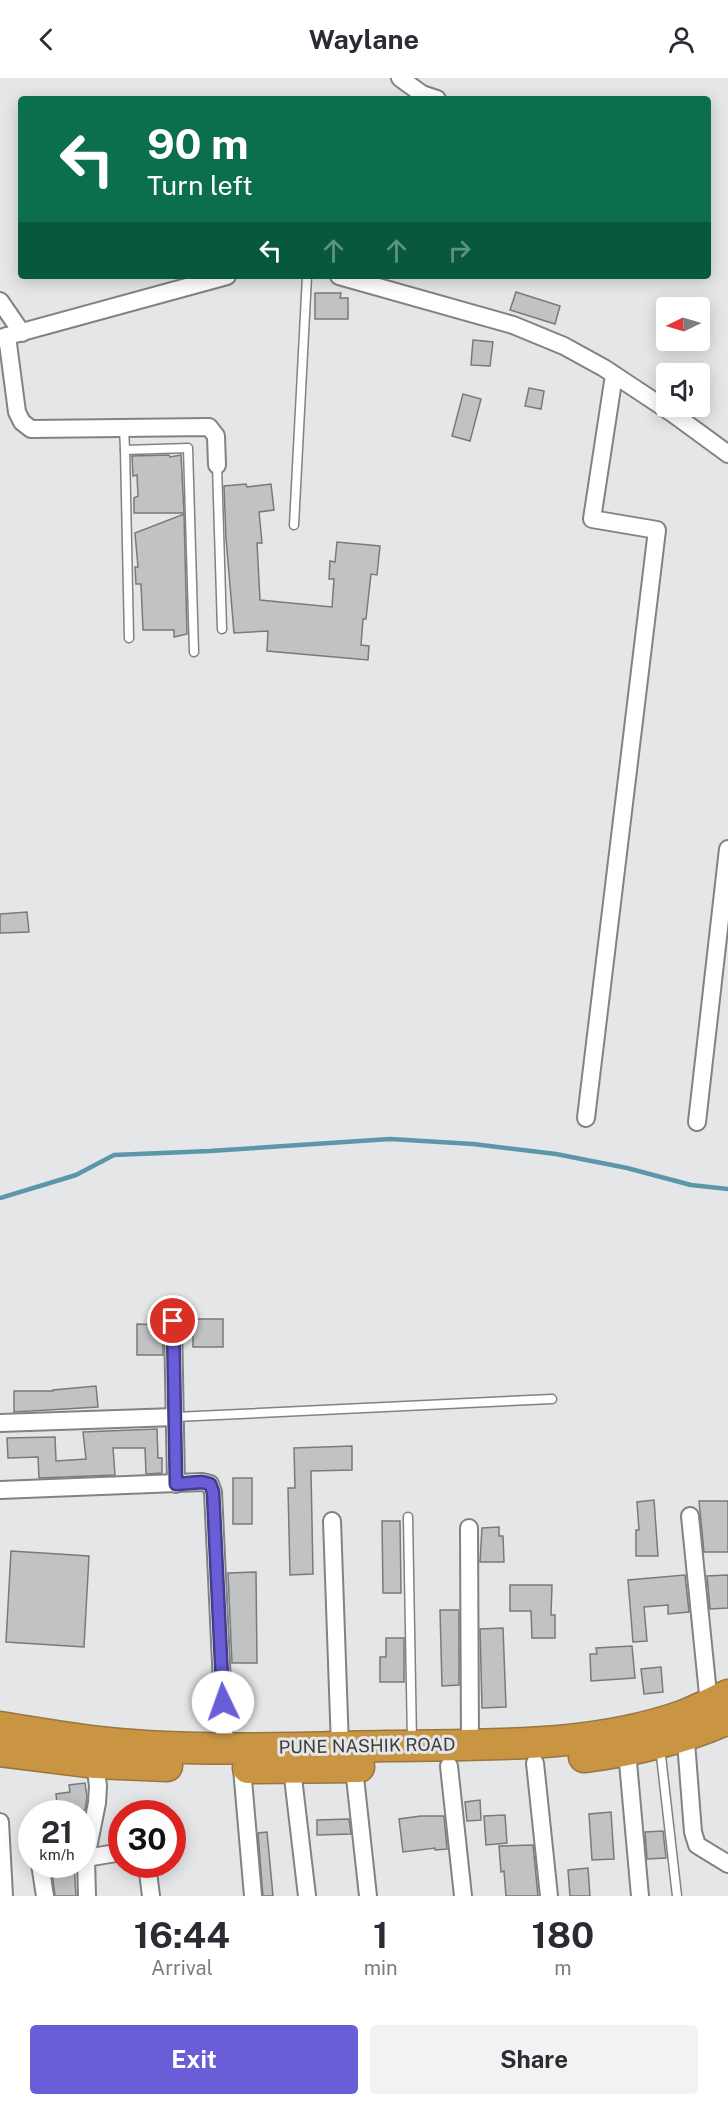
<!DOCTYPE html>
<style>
body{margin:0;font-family:"Public Sans",sans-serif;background:#f2f2f3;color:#2b2b33;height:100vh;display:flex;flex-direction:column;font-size:22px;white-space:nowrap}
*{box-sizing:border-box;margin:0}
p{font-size:20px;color:#7c7c81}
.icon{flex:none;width:33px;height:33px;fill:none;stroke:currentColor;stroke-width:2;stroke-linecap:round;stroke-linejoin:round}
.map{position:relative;height:1818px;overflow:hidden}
.drawer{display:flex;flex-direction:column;background:#fff;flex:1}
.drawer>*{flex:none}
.top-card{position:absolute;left:18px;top:18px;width:693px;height:183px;border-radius:6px;box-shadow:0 3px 15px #0003;background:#0b6e4f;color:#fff;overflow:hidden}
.needle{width:39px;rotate:265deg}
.buttons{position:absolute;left:656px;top:219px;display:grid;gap:12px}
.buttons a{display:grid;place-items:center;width:54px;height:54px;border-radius:6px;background:#fff;box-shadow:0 3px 15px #0003;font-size:30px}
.speed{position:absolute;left:18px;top:1722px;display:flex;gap:12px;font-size:30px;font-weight:700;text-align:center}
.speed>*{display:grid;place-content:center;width:78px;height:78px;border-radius:50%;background:#fff;box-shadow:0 3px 15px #0003;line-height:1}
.speed small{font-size:15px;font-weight:400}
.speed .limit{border:9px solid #d22;background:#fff;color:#111}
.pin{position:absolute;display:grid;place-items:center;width:51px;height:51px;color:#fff;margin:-26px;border:3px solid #fff;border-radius:50%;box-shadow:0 2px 6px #0007}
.me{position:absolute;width:66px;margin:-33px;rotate:357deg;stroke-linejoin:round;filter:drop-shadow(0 0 4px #0008)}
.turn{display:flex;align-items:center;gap:21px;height:126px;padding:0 30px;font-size:27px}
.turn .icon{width:78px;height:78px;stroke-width:2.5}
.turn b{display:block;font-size:42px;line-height:51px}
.lanes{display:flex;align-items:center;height:57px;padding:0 30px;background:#0003;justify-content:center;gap:30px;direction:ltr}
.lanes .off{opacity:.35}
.eta{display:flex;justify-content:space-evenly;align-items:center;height:102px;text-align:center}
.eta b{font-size:36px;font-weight:700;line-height:42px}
.primary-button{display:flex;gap:12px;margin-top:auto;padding:12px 30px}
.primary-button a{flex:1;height:69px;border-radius:6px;background:#695ed8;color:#fff;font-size:24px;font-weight:700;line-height:69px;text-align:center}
.primary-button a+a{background:#f2f2f3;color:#2b2b33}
header{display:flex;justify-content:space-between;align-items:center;height:78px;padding:0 30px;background:#fff;font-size:27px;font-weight:700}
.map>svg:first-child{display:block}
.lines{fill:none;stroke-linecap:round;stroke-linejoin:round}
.stream{stroke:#5b96aa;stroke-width:4.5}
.building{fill:#c0c2c3;stroke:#787a7b;stroke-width:1.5}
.lane-casing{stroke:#818283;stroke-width:11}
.street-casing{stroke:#818283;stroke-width:20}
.highway-casing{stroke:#977641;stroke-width:33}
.lane{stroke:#fff;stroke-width:8}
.street{stroke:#fff;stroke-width:16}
.highway{stroke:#c99543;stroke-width:30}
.route-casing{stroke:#443d8c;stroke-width:15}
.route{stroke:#695ed8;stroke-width:10}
.labels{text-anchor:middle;stroke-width:6;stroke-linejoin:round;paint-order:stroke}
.street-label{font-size:18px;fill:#3b3c3c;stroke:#e5e6e7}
</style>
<header><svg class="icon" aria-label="back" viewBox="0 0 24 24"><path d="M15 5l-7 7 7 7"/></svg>Waylane<svg class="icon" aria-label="person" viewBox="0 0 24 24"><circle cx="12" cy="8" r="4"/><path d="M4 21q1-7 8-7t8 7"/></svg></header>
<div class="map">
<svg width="728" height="1818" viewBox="0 0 728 1818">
<rect width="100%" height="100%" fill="#e5e6e7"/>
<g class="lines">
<path class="stream" d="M 0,1120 L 76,1097 L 114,1077 L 210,1073 L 390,1061 L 473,1066 L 556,1076 L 627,1090 L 691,1107 L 728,1111"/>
</g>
<g class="building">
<path d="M 516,214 L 560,228 L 555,246 L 510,232 Z"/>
<path d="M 315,215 L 341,215 L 340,220 L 348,220 L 348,241 L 315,241 Z"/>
<path d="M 473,262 L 493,264 L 490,288 L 471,287 Z"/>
<path d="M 529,310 L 544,313 L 541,331 L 525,328 Z"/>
<path d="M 463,316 L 481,321 L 470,363 L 452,358 Z"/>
<path d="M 169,377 L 170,379 L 181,377 L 184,435 L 134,435 L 134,420 L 138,418 L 137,397 L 133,398 L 132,378 Z"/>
<path d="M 246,406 L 247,409 L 271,406 L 274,432 L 259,434 L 262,465 L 257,465 L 260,522 L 332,529 L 334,501 L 329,501 L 330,483 L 335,484 L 337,464 L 380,468 L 377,497 L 371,496 L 366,541 L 363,541 L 361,567 L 369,568 L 368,582 L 267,573 L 268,553 L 234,555 L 226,460 L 224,408 Z"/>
<path d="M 184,436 L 187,556 L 174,559 L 174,552 L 143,552 L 141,506 L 136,506 L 135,489 L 138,489 L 135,455 Z"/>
<path d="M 27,834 L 29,854 L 0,855 L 0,836 Z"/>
<rect x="193" y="1241" width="30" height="28"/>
<path d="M 137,1246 L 163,1247 L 163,1277 L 137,1277 Z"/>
<path d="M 96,1308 L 98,1329 L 14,1334 L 14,1313 L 53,1313 L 53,1312 Z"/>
<path d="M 157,1351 L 158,1380 L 162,1380 L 162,1395 L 146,1396 L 145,1370 L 113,1370 L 115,1397 L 39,1400 L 38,1379 L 8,1380 L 7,1360 L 55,1359 L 56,1383 L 86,1381 L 83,1354 Z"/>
<path d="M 352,1368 L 352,1392 L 311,1393 L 313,1496 L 290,1497 L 288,1410 L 295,1410 L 294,1370 Z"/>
<rect x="233" y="1400" width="19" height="46"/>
<path d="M 654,1422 L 658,1478 L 636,1478 L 636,1452 L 639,1452 L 637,1424 Z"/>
<path d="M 699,1423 L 728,1423 L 728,1474 L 704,1474 Z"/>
<path d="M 382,1443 L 400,1443 L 401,1515 L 383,1515 Z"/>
<path d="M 499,1449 L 499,1458 L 503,1458 L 504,1484 L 480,1484 L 482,1450 Z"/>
<path d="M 11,1473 L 89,1478 L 84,1569 L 6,1564 Z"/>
<path d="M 256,1494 L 257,1585 L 232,1585 L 228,1495 Z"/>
<path d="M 685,1497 L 689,1534 L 668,1536 L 668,1527 L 644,1529 L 647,1563 L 633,1564 L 628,1502 Z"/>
<path d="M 728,1497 L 728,1530 L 710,1531 L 707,1498 Z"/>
<path d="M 510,1507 L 552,1507 L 551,1537 L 555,1537 L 555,1560 L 532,1560 L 531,1533 L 510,1533 Z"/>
<path d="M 440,1532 L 459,1532 L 459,1607 L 442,1608 Z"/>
<path d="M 503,1550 L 506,1629 L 482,1630 L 480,1551 Z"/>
<path d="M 386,1560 L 404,1560 L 404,1604 L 380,1604 L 380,1579 L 386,1579 Z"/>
<path d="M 632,1568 L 635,1600 L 591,1603 L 590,1576 L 597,1576 L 596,1570 Z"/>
<path d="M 661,1589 L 663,1614 L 644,1616 L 641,1591 Z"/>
<path d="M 85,1705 L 87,1719 L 85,1732 L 58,1735 L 56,1716 L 70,1714 L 69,1707 Z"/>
<path d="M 480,1722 L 481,1742 L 467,1743 L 465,1724 Z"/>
<path d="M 611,1734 L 614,1781 L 592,1782 L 589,1736 Z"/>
<path d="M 505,1737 L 507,1765 L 486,1767 L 484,1738 Z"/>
<path d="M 421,1738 L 444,1738 L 447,1771 L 435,1772 L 435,1770 L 403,1774 L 399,1741 Z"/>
<path d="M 349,1741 L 351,1756 L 317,1757 L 317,1742 Z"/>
<path d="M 663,1753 L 666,1780 L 647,1781 L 645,1754 Z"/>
<path d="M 267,1754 L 273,1818 L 263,1818 L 258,1755 Z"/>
<path d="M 533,1767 L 538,1818 L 506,1818 L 504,1793 L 501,1794 L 499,1768 Z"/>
<path d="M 51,1786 L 74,1786 L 76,1818 L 55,1818 Z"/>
<path d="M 588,1790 L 590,1818 L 570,1818 L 568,1792 Z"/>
</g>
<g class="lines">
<g class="lane-casing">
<g id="lane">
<path d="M 124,350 L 125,372 L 188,370 L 194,574"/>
<path d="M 125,371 L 129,560"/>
<path d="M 217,387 L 222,551"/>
<path d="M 294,447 L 307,198"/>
<path d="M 175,1339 L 552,1321"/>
<path d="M 408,1439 L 412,1664"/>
<path d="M 660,1669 L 677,1818"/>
</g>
</g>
<g class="street-casing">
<g id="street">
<path d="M 400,0 L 422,16 L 437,21"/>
<path d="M 339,198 L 513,247 L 564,268 L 604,290 L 672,335 L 728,376"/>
<path d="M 0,223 L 22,255"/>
<path d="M 7,258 L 17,334 L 22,344 L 31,351 L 209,349 L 216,358 L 217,387"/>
<path d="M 0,260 L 227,198"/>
<path d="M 586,1040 L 657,452 L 592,441 L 614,297"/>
<path d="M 697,1044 L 728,771"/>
<path d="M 173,1243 L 176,1406"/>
<path d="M 0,1345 L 175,1339"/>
<path d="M 0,1412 L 202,1404 L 210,1406 L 213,1414 L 225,1670"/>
<path d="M 690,1438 L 709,1626"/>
<path d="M 332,1443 L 340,1669"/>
<path d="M 469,1450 L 470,1666"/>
<path d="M 685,1651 L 693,1754 L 697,1767 L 728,1786"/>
<path d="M 627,1673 L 640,1818"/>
<path d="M 535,1685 L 549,1818"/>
<path d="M 449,1688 L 463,1818"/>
<path d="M 242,1690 L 253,1818"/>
<path d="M 354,1690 L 368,1818"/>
<path d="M 292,1691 L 307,1818"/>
<path d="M 0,1744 L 4,1818"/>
<path d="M 86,1780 L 122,1774"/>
<path d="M 40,1786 L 45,1818"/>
<path d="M 147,1786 L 151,1818"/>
<path d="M 87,1818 L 86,1780 L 97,1725 L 98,1708 L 95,1685"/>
</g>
</g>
<g class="highway-casing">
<g id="highway">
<path d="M 0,1649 C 36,1655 72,1661 108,1665 C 200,1674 293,1670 385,1668 C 484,1666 588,1671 682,1638 C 698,1632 713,1624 728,1617"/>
<path d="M 0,1673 L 95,1685 L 167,1688"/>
<path d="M 584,1679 C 634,1673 681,1662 728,1641"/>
<path d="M 248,1690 L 359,1689"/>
</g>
</g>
<use href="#lane" class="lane"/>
<use href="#street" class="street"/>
<use href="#highway" class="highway"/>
</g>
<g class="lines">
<g class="route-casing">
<path id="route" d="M 173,1243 L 176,1406 L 202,1404 L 210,1406 L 213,1414 L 223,1624"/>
</g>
<use href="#route" class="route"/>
</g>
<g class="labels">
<g class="street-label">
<text transform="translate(367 1668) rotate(-1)" y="6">PUNE NASHIK ROAD</text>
</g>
</g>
</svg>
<div class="buttons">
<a><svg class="needle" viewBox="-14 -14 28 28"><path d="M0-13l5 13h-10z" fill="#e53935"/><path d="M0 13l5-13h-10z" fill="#7c7c81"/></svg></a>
<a><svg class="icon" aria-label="sound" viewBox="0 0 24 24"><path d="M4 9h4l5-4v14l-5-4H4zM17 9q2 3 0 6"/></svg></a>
</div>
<div class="speed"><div>21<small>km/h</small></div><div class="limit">30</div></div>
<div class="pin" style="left:173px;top:1243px;background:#d93025"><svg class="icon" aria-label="arrive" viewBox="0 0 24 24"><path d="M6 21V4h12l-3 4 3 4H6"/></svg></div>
<svg class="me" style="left:223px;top:1624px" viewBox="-20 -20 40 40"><circle r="19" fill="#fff"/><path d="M0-13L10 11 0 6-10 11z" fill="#695ed8"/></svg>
<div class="top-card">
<div class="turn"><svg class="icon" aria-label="left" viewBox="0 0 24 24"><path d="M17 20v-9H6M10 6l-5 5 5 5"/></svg><div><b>90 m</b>Turn left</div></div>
<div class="lanes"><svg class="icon" aria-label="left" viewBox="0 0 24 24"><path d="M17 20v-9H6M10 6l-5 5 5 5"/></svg><svg class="icon off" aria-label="ahead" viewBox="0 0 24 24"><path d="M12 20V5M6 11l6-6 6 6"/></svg><svg class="icon off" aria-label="ahead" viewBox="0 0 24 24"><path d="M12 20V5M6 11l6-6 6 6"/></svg><svg class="icon off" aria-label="right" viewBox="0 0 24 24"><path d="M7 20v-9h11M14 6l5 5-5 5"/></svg></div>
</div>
</div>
<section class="drawer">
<div class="eta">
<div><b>16:44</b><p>Arrival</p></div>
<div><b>1</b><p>min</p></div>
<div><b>180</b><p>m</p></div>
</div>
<div class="primary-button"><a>Exit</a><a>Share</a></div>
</section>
